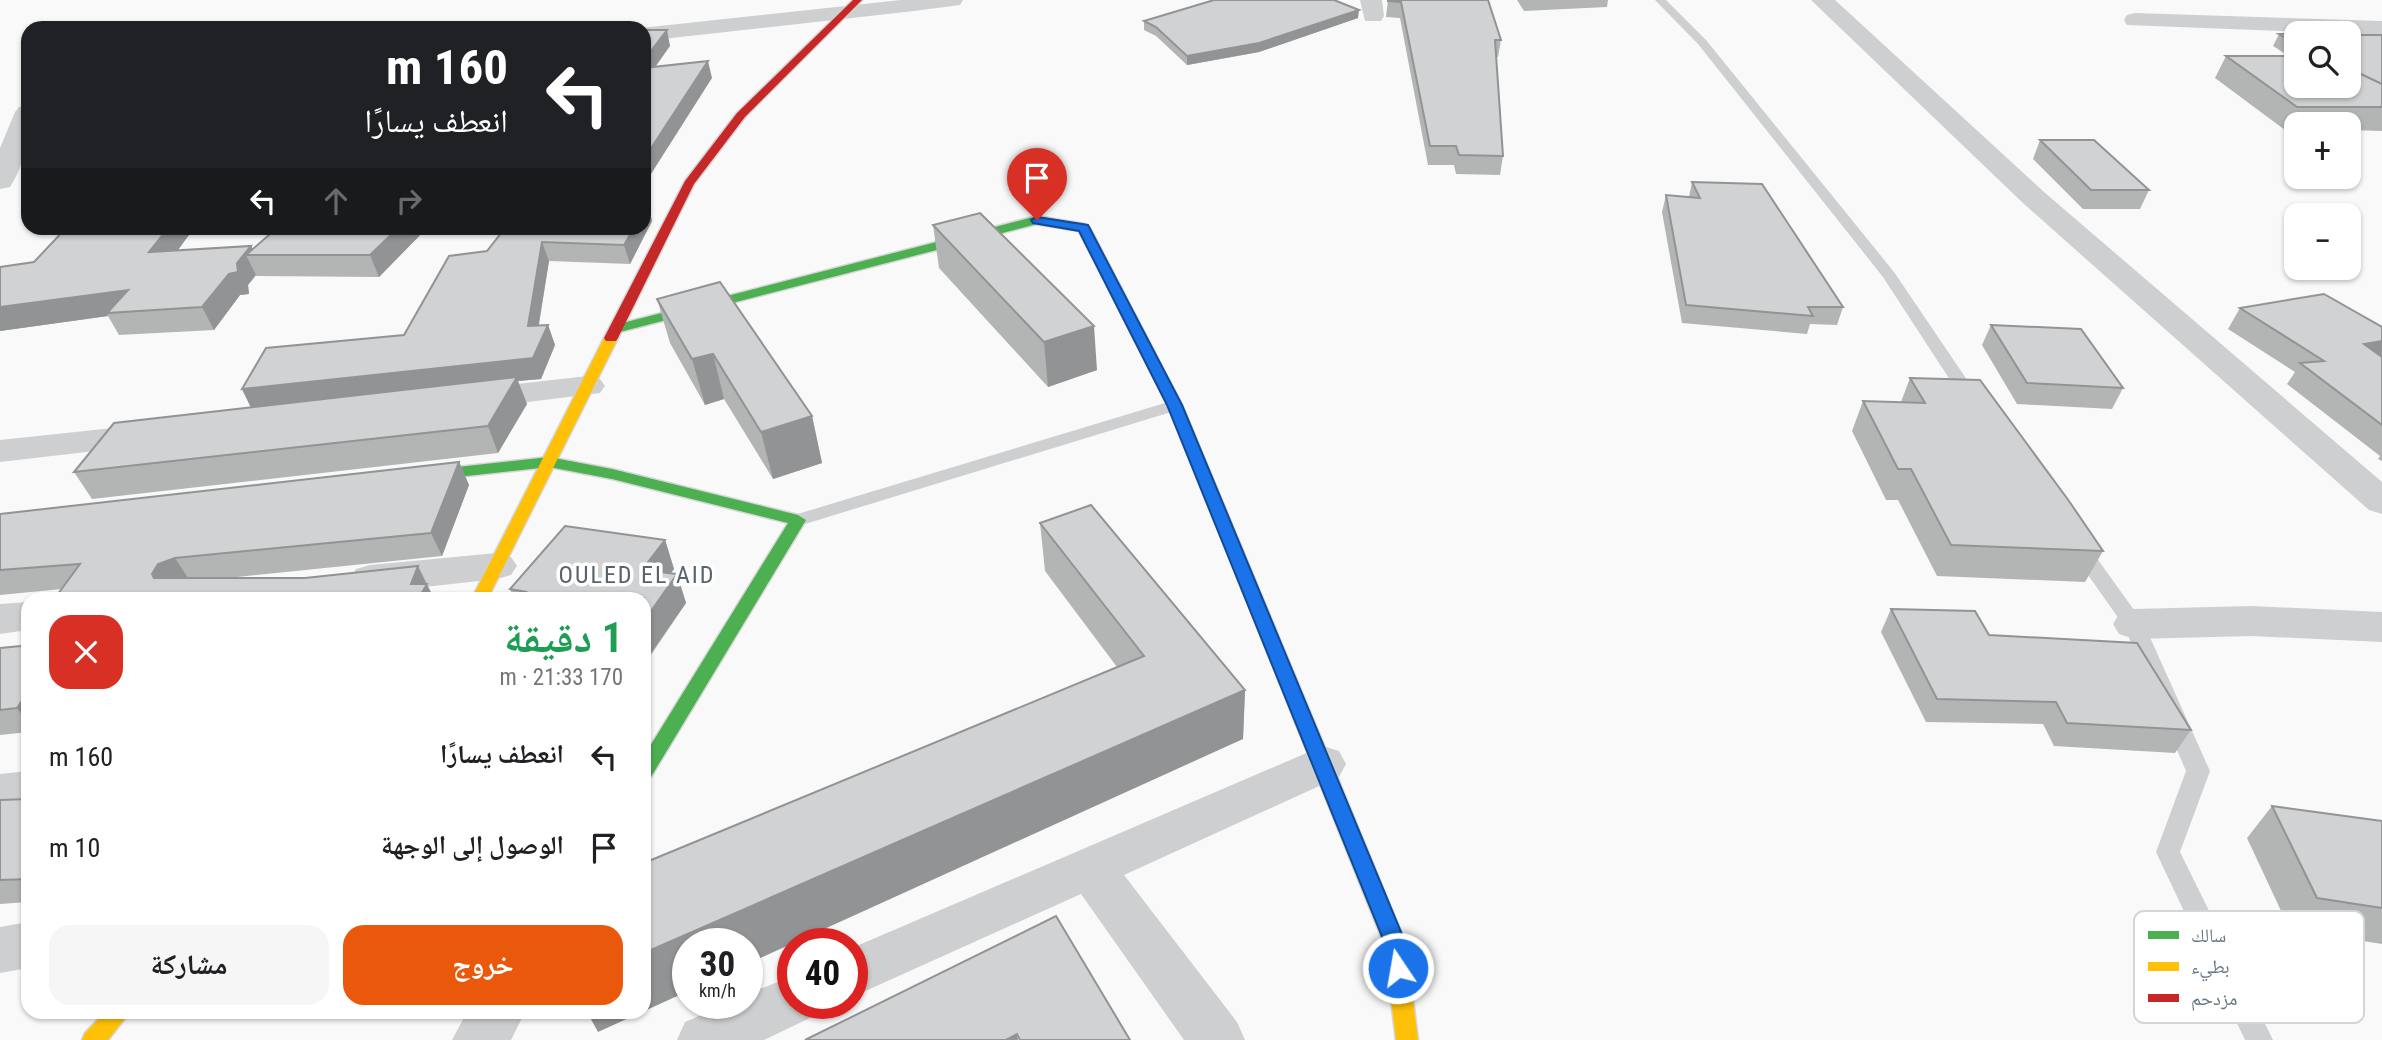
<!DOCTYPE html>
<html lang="ar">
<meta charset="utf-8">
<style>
body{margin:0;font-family:"Roboto Condensed","Noto Naskh Arabic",sans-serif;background:#f6f6f6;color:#202124;direction:rtl;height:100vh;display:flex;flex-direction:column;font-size:26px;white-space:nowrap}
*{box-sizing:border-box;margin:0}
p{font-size:23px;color:#757577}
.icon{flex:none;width:38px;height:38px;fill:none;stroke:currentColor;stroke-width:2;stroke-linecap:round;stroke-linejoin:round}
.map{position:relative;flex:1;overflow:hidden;direction:ltr}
.side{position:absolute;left:21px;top:592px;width:630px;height:427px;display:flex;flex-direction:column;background:#fff;border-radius:21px;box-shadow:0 2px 5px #0004;direction:rtl}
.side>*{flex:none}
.hud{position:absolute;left:21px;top:21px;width:630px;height:214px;border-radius:21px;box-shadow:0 2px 5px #0004;direction:rtl;background:#202124;color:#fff;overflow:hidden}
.fabs{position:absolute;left:2284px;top:21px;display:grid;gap:14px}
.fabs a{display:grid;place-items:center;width:77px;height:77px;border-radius:14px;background:#fff;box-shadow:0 2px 5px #0004;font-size:35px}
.speed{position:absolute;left:672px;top:928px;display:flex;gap:14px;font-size:35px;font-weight:700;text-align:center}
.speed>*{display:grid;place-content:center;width:91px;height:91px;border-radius:50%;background:#fff;box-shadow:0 2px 5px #0004;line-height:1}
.speed small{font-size:18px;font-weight:400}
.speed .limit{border:10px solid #d22;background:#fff;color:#111}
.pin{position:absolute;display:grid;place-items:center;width:60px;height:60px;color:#fff;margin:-72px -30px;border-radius:50% 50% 50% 0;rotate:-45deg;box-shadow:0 0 7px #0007}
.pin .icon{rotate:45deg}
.me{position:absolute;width:77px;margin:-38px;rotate:348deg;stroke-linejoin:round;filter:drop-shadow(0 0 5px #0008)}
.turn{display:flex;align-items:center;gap:24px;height:147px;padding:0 28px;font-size:32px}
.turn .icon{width:91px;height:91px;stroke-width:2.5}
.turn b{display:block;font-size:49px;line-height:60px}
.lanes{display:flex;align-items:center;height:66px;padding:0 28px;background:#0003;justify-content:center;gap:35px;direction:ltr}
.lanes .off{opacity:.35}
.round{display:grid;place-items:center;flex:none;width:74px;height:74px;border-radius:21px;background:#f6f6f6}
.headline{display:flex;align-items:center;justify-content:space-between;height:119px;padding:0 28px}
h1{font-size:42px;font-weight:700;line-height:52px;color:#1e9e55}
.button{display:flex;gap:14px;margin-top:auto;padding:14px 28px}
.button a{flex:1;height:80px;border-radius:21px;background:#ea580c;color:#fff;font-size:28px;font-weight:700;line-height:80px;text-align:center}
.button a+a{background:#f6f6f6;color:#202124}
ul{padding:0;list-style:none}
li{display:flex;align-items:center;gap:21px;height:91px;padding:0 28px}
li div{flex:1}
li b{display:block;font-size:26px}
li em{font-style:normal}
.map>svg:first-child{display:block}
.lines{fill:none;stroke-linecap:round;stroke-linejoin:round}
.fast-casing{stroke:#d5d6d7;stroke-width:3}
.slow-casing{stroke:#d5d6d7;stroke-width:3}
.jam-casing{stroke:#d5d6d7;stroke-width:3}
.lane{fill:#cecfd0;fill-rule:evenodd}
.street{fill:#cecfd0;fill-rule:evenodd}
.fast{fill:#4caf50;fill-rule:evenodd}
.slow{fill:#ffc107;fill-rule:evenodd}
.jam{fill:#c62828;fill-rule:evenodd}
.wall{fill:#b3b5b5}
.shaded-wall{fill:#929394}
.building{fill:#d0d2d3;stroke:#929394;stroke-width:2}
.route{fill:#1a73e8;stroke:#114b97;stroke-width:2}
.labels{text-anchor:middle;stroke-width:7;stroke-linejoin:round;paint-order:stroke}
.quarter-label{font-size:24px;letter-spacing:2px;fill:#57646e;stroke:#fff}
.key{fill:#fff;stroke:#d1d6da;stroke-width:2}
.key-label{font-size:19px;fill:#657683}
</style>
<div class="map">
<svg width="2382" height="1040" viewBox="0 0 2382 1040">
<rect width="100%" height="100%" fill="#f9f9f9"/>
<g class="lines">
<g class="fast-casing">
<g id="fast">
<path d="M 1037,216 L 1084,224 L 1090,228 L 1182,405 L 1243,551 L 1241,555 L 1229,555 L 1227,551 L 1168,405 L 1079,231 L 1037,224 L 616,333 L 609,329 L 611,326 Z"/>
<path d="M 549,457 L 612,469 L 798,515 L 806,520 L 651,777 L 644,779 L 644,756 L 788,523 L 612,479 L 549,467 L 412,482 L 404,477 L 412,472 Z"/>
</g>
</g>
<g class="slow-casing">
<g id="slow">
<path d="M 611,334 L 618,338 L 488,598 L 472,598 L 604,338 Z"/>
<path d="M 1328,771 L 1335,774 L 1338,779 L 1406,944 L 1418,1040 L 1396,1040 L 1384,944 L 1318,779 L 1321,774 Z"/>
<path d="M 105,1012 L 130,1012 L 108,1040 L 82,1040 L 85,1033 Z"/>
</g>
</g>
<g class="jam-casing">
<g id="jam">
<path d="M 853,0 L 862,0 L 745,117 L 694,184 L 618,338 L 616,341 L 606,341 L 604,338 L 685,181 L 737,113 Z"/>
<path d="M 1235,546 L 1243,551 L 1338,779 L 1335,784 L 1328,787 L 1321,784 L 1318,779 L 1227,551 Z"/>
</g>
</g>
<g class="lane">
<path d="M 1655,0 L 1666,0 L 1706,40 L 1894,272 L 1980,399 L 1977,403 L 1965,403 L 1883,277 L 1698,44 Z"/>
<path d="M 1175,400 L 1184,405 L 1181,409 L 805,524 L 791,524 L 788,520 L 791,516 Z"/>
<path d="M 2079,542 L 2086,543 L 2144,624 L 2210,771 L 2180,852 L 2273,1040 L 2245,1040 L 2156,852 L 2186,771 L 2124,626 L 2069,548 L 2072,543 Z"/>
</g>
<g class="street">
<path d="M 901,0 L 963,0 L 960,5 L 914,11 L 644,41 L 644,28 L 641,28 Z"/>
<path d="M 1360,0 L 1382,0 L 1384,16 L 1381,21 L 1365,21 Z"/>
<path d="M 1811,0 L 1835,0 L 2044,192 L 2382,482 L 2382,514 L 2369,510 L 2024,204 Z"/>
<path d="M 2135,13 L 2382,21 L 2382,35 L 2127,25 L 2124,20 L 2127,15 Z"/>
<path d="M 28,104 C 28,134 27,161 10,187 L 0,189 L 0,148 L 15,112 L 19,107 Z"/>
<path d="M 588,376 L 600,379 L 605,386 L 600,393 L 472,409 L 460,406 L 455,399 L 460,392 L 472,389 Z"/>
<path d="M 151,424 L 164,427 L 169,435 L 164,443 L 0,462 L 0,440 Z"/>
<path d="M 497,553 L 511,557 L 517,566 L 511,575 L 497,579 L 370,593 L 356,589 L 350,579 L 356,569 L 370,565 Z"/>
<path d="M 28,602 L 28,630 L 0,634 L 0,604 Z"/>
<path d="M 2251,606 L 2382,612 L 2382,642 L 2251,636 L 2134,639 L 2119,634 L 2113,624 L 2119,614 L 2134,609 Z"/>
<path d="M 1323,746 L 1339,751 L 1346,764 L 1339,777 L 1124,875 L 1237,1022 L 1245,1040 L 1184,1040 L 1081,894 L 852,997 L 852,948 Z"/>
<path d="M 28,771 L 28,809 L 0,812 L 0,774 Z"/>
<path d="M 28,922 L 28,968 L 0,973 L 0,927 Z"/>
<path d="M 793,976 L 793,1003 L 819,1003 L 812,1017 L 764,1040 L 677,1040 L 685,1022 L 729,1003 L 747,1003 L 747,994 Z"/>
<path d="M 467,1012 L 525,1012 L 511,1040 L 452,1040 Z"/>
</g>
<use href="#fast" class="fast"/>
<use href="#slow" class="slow"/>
<use href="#jam" class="jam"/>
</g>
<g class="wall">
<path d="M 1388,0 L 1488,0 L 1501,40 L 1498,57 L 1496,57 L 1503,156 L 1500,175 L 1456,174 L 1454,165 L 1428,165 L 1400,18 L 1386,17 Z"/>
<path d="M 1517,0 L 1608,0 L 1607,7 L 1524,11 Z"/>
<path d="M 1358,18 L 1259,52 L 1187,65 L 1156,36 L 1144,30 L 1144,21 Z"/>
<path d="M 2279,34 L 2296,34 L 2296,86 L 2382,35 L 2382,131 L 2348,130 L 2348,124 L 2296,124 L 2296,130 L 2285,130 L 2215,78 L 2226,56 L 2289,56 L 2273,46 Z"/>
<path d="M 2040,140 L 2149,190 L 2140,209 L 2083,209 L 2033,159 Z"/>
<path d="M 1692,182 L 1843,307 L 1837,325 L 1810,324 L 1807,334 L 1682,323 L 1662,212 L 1666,195 L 1689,197 Z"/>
<path d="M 647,203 L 652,221 L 630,264 L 549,261 L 539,325 L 548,325 L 555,345 L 541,379 L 518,381 L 527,404 L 498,453 L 92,499 L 74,472 L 251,407 L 242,389 L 404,335 L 487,251 Z"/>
<path d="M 933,225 L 1097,370 L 1048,387 L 939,268 Z"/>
<path d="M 66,228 L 194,228 L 178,250 L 251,246 L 253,249 L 427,228 L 379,277 L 256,276 L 256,275 L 248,285 L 249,294 L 240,295 L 214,330 L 119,335 L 108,316 L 0,331 L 0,267 L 34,262 Z"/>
<path d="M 657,299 L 812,416 L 822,463 L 773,479 L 724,399 L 705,405 L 670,343 Z"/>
<path d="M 2240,308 L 2382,327 L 2382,461 L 2378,459 L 2380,456 L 2287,384 L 2295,372 L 2228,329 Z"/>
<path d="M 1991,325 L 2123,388 L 2112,409 L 2017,404 L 1982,345 Z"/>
<path d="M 1910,378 L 2103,551 L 2085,582 L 1937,576 L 1898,500 L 1886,500 L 1852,431 L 1863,401 L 1901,402 Z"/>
<path d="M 459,462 L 469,485 L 442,556 L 228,578 L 305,578 L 418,566 L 434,598 L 62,589 L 0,595 L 0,514 Z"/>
<path d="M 1040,523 L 1245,690 L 1243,739 L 688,943 L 688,991 L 644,1011 L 644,863 L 1117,667 L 1045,571 Z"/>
<path d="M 665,540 L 674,569 L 670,574 L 677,574 L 686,603 L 651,655 L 644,598 L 514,598 L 510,589 Z"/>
<path d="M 1891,609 L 1989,635 L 2191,730 L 2175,753 L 2054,746 L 2043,724 L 1926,722 L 1881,632 Z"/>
<path d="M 28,636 L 28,732 L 0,735 L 0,648 L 21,646 Z"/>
<path d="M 28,799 L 28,902 L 0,904 L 0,800 Z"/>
<path d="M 2272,806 L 2382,821 L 2382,944 L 2290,930 L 2247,838 Z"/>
</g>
<g class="shaded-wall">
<path d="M 1359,10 L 1358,18 L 1259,52 L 1187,65 L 1187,56 Z"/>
<path d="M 667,30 L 670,46 L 644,83 L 644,60 Z"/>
<path d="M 708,61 L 712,78 L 644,185 L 644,159 Z"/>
<path d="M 647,203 L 652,221 L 630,264 L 624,245 L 634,228 L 644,228 L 644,208 Z"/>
<path d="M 168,228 L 194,228 L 161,273 L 149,252 Z"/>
<path d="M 398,228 L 427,228 L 379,277 L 370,255 Z"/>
<path d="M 542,242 L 549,261 L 535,346 L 528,326 Z"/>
<path d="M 251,246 L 256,255 L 246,255 L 256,275 L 248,285 L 249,294 L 240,295 L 214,330 L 202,307 Z"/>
<path d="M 128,290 L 107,313 L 108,316 L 0,331 L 0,307 Z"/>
<path d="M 548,325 L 555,345 L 541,379 L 518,381 L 527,404 L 498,453 L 488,426 L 252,410 L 242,389 Z"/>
<path d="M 1094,326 L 1097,370 L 1048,387 L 1044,342 Z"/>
<path d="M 2382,341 L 2382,359 L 2364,344 Z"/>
<path d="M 713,354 L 724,399 L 705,405 L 692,359 Z"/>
<path d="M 812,416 L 822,463 L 773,479 L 761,432 Z"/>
<path d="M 459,462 L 469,485 L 442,556 L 431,533 Z"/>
<path d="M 665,540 L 674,569 L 652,598 L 642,570 Z"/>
<path d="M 175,558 L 190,581 L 167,597 L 152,574 L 158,564 Z"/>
<path d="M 418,566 L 429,589 L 434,598 L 418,598 L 411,584 Z"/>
<path d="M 677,574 L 686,603 L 644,663 L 644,621 Z"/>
<path d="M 1245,690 L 1243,739 L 747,964 L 747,943 L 688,943 L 688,991 L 644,1011 L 644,953 Z"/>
<path d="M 28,692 L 28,723 L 17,708 Z"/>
<path d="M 587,1012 L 642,1012 L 598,1032 Z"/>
<path d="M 1017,1034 L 1018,1040 L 1006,1040 Z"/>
</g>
<g class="building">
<path d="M 1214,0 L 1334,0 L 1359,10 L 1259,43 L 1187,56 L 1156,27 L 1144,21 Z"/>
<path d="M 1388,0 L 1488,0 L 1501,40 L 1495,40 L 1503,156 L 1459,155 L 1456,146 L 1430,146 L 1401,2 L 1388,1 Z"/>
<path d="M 644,30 L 667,30 L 644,60 Z"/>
<path d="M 2279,34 L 2296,34 L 2296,44 Z"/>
<path d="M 2348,35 L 2382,35 L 2382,84 L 2348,68 Z"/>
<path d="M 2226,56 L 2296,56 L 2296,86 L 2348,86 L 2348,68 L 2382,84 L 2382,107 L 2297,107 Z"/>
<path d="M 708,61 L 644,159 L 644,68 Z"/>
<path d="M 2040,140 L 2094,140 L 2149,190 L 2091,190 Z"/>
<path d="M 1692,182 L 1762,184 L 1843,307 L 1808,307 L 1813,316 L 1686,305 L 1666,195 L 1700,198 Z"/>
<path d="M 980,213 L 1094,326 L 1044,342 L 933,225 Z"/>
<path d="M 66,228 L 168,228 L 149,252 L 251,246 L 237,263 L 238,272 L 229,274 L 202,307 L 107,313 L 128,290 L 0,307 L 0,267 L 34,262 Z"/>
<path d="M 277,228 L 398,228 L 370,255 L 246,255 Z"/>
<path d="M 505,228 L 634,228 L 624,245 L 542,242 L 528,326 L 548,325 L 533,358 L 242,389 L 266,348 L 404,335 L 449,256 L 487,251 Z"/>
<path d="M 720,282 L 812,416 L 761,432 L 713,354 L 692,359 L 657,299 Z"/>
<path d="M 2324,294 L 2382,327 L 2382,341 L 2364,344 L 2382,357 L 2382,425 L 2300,363 L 2324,361 L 2240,308 Z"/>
<path d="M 1991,325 L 2081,329 L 2123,388 L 2027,383 Z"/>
<path d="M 517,377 L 488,426 L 74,472 L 114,423 Z"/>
<path d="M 1910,378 L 1980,380 L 2069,501 L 2103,551 L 1951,545 L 1911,469 L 1898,469 L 1863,401 L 1925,403 Z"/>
<path d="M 459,462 L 431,533 L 175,558 L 158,564 L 152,574 L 154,578 L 305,578 L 418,566 L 411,584 L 427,584 L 419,598 L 55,598 L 80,564 L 0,570 L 0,514 Z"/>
<path d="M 1091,505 L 1245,690 L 644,953 L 644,863 L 1144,656 L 1040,523 Z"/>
<path d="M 565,526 L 665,540 L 642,570 L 677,574 L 644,621 L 644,598 L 520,598 L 526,592 L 510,589 Z"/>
<path d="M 1891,609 L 1975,611 L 1989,635 L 2137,643 L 2191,730 L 2067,723 L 2056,702 L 1937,699 Z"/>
<path d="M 28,636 L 28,692 L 17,708 L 0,710 L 0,648 L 21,646 Z"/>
<path d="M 28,799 L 28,879 L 0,880 L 0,800 Z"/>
<path d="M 2272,806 L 2382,821 L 2382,908 L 2317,898 Z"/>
<path d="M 1056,916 L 1130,1040 L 1020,1040 L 1017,1034 L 1006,1040 L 805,1040 Z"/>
</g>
<path class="route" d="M 1037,217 L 1088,225 L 1182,405 L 1406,944 L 1409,968 L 1406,975 L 1398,978 L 1391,975 L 1385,944 L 1167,405 L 1079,231 L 1033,223 L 1031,220 Z"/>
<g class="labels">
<g class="quarter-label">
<text x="637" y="583">OULED EL AID</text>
</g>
</g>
<rect x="2134" y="911" width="230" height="112" rx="10" class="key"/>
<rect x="2148" y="931" width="31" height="8" fill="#4caf50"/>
<rect x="2148" y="962" width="31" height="9" fill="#ffc107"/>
<rect x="2148" y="994" width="31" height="8" fill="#c62828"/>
<g class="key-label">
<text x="2191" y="942">سالك</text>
<text x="2191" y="973">بطيء</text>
<text x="2191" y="1005">مزدحم</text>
</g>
</svg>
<div class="fabs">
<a><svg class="icon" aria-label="search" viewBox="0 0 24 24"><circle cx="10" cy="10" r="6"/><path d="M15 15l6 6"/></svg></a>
<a>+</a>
<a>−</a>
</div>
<div class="speed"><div>30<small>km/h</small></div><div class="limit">40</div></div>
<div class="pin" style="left:1037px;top:220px;background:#d93025"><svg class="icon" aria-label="arrive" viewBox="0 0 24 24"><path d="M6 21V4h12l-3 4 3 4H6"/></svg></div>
<svg class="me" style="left:1398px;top:968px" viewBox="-20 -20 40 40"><circle r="17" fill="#1a73e8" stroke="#fff" stroke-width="3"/><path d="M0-11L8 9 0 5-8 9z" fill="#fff"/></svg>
<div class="hud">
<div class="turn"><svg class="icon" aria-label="left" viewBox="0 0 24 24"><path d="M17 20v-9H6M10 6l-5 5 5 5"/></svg><div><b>160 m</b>انعطف يسارًا</div></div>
<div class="lanes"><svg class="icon" aria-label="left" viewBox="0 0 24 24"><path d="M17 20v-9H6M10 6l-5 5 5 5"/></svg><svg class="icon off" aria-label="ahead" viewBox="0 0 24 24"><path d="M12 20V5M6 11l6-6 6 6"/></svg><svg class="icon off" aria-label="right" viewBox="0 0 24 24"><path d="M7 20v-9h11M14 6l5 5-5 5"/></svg></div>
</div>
<section class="side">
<div class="headline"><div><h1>1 دقيقة</h1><p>170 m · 21:33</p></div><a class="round" style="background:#d93025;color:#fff"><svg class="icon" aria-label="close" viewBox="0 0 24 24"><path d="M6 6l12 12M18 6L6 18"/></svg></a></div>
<ul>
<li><svg class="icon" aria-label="left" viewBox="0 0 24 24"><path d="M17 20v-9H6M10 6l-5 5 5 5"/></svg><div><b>انعطف يسارًا</b></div><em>160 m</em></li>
<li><svg class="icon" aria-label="arrive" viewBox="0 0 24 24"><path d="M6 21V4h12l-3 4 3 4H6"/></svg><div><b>الوصول إلى الوجهة</b></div><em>10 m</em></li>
</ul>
<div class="button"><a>خروج</a><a>مشاركة</a></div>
</section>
</div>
